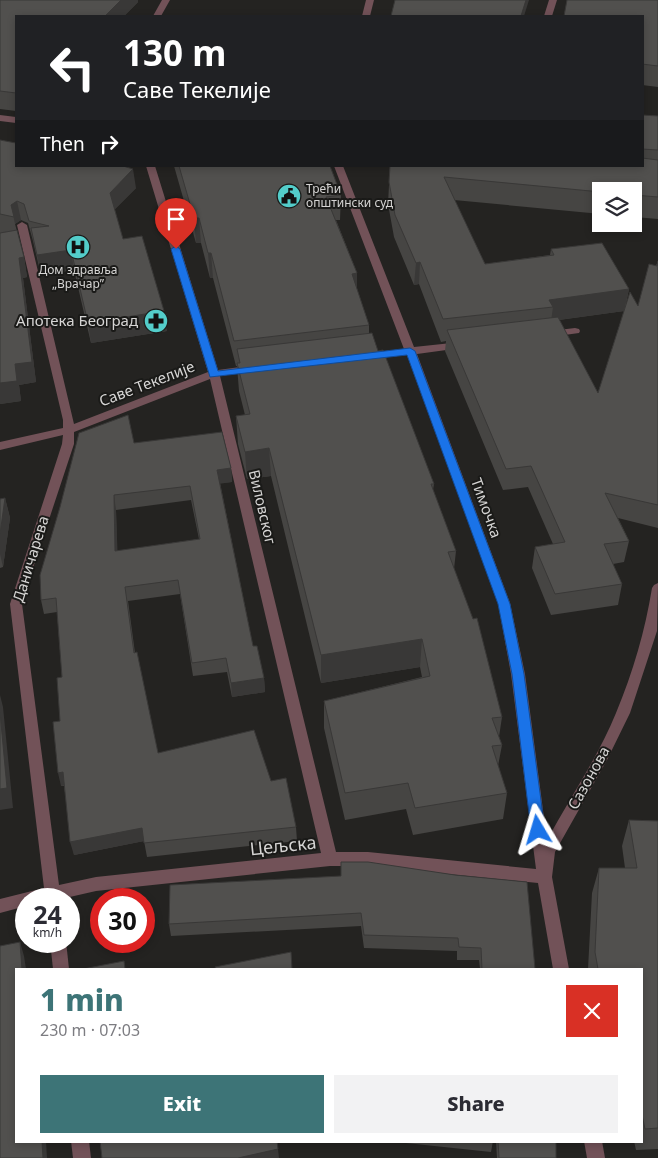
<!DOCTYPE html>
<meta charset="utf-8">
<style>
body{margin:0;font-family:"Noto Sans",sans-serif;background:#f2f2f3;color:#2b2b33;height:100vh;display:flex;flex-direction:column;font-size:19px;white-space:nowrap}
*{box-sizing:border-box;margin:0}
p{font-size:16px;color:#7c7c81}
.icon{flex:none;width:28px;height:28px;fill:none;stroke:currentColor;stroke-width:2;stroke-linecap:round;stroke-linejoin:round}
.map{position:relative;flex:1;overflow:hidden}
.sheet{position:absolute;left:15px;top:968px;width:628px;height:175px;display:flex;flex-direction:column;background:#fff;border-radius:0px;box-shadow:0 2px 8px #0003}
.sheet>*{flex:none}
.hud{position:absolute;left:15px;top:15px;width:629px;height:152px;border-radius:0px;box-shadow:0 2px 8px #0003;background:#202124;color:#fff;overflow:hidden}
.controls{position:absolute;left:592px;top:182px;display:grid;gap:10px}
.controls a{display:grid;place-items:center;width:50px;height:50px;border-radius:0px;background:#fff;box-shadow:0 2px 8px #0003;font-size:25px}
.speed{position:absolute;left:15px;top:888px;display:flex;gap:10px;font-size:25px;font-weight:700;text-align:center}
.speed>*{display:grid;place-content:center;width:65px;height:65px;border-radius:50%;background:#fff;box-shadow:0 2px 8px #0003;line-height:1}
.speed small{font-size:12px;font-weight:400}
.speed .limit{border:8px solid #d22;background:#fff;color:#111}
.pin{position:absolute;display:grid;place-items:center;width:42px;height:42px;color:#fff;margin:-51px -21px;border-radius:50% 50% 50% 0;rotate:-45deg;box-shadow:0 0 5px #0007}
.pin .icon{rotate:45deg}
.me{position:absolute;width:55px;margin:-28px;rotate:353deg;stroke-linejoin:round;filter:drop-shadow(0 0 4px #0008)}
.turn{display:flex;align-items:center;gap:18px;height:105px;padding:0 25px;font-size:22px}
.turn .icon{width:65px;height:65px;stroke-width:2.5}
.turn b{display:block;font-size:35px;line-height:42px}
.then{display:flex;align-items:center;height:48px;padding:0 25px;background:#0003;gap:10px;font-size:19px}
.round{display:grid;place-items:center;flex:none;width:52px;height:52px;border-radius:0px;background:#f2f2f3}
.headline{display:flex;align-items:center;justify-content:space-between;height:85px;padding:0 25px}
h1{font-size:30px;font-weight:800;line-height:38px;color:#3d7477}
.cta{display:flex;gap:10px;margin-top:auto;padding:10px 25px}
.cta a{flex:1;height:58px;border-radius:0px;background:#3d7477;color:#fff;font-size:20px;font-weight:800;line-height:58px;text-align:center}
.cta a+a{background:#f2f2f3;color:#2b2b33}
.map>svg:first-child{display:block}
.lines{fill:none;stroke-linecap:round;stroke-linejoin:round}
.minor{fill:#725258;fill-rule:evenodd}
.wall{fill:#464543;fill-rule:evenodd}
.shaded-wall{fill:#393837}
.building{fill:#51504e;stroke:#393837;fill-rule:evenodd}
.route{fill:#1a73e8;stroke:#114b97}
.labels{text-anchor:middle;stroke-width:4;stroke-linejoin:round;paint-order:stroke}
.far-poi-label{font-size:12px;fill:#d6d5d4;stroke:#1a1a18;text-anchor:start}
.poi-label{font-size:15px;fill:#d6d5d4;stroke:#1a1a18;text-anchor:end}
.street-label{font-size:15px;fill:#d6d5d4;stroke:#1a1a18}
.near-street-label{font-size:18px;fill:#d6d5d4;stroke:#1a1a18}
</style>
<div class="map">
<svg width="658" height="1158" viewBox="0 0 658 1158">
<rect width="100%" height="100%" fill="#242321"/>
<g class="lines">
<g class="minor">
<path d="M 162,0 L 170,0 L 161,16 L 153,16 Z"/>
<path d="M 366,0 L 374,0 L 370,16 L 362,16 Z"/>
<path d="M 549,0 L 557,0 L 552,16 L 544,16 Z"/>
<path d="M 0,115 L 16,117 L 16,123 L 0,121 Z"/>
<path d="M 146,166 L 155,166 L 218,370 L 255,365 L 260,368 L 255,371 L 220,376 L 336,852 L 368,852 L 536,869 L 511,674 L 498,603 L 407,355 L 369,359 L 364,356 L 369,353 L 404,349 L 334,166 L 343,166 L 414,347 L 461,342 L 466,345 L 461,348 L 417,354 L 510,603 L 525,674 L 547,840 C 570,798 598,757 616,713 C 633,672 645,631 652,588 L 654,585 L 658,583 L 657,631 L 630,713 L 607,760 L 555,852 L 552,877 L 569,969 L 553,969 L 538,883 L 368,866 L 330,866 L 96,891 L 61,899 L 26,899 L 26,906 L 0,913 L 0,899 L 44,888 L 10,604 L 62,444 L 63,435 L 0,450 L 0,442 L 63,428 L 63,420 L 17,225 L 22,222 L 27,225 L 74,424 L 208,372 ZM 210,379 L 321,853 L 96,877 L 59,885 L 22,604 L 25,592 L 74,444 L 74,432 Z"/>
<path d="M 575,328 L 579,329 L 580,331 L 579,333 L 550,337 L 545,334 L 550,331 Z"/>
<path d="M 50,941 L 66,941 L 69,969 L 53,969 Z"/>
<path d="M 71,1141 L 89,1141 L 91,1158 L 73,1158 Z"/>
<path d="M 584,1141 L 602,1141 L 605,1158 L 587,1158 Z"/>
</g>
</g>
<g class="wall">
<path d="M 0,0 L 138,2 L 124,16 L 16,16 L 16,111 L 0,109 Z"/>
<path d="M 658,0 L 658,87 L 642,85 L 642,16 Z"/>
<path d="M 642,115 L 658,116 L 658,219 L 634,217 L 634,191 L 601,191 L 601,214 L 454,200 L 485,264 L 550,255 L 551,249 L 629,289 L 626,304 L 638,306 L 658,261 L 658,528 L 618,518 L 629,541 L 624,562 L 613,564 L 622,584 L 618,605 L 551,615 L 532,568 L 535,547 L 553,544 L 528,487 L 503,490 L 445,351 L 446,341 L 441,342 L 419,284 L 414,285 L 394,237 L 388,204 L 390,166 L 642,166 ZM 624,311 L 598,393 L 559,320 Z"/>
<path d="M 0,140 L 136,188 L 114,210 L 123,239 L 167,331 L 91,343 L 74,270 L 41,275 L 33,241 L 28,223 L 21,220 L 15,224 L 24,257 L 27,277 L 23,278 L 36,382 L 19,385 L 21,401 L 0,404 Z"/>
<path d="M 174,166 L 330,166 L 341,195 L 340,220 L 336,220 L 357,273 L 357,289 L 369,325 L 369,333 L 378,351 L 434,484 L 433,490 L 456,551 L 454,569 L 502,717 L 499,737 L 502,745 L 498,766 L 507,793 L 503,819 L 413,835 L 406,809 L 345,820 L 324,728 L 324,701 L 422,677 L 420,667 L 321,683 L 271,476 L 247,479 L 238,444 L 236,416 L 245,415 L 239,391 L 237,366 L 236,366 L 213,278 L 210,278 L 201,243 L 196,243 Z"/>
<path d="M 134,443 L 231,468 L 232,482 L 220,483 L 253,646 L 264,678 L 265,692 L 232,697 L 227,672 L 193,676 L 180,594 L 128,601 L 135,653 L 158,753 L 271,781 L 296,827 L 297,841 L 147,857 L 144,841 L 74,855 L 64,786 L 61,786 L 60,721 L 62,677 L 57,612 L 44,614 L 41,600 ZM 191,500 L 199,539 L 117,551 L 116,510 Z"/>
<path d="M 5,498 L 10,518 L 3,567 L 0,568 L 0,499 Z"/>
<path d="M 629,820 L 658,821 L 658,1149 L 636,1150 L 634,1141 L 641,1141 L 641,969 L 588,969 L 592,893 L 599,868 L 625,868 L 622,846 Z"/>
<path d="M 341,876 L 535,969 L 480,969 L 479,960 L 457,960 L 457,951 L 364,948 L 361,926 L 171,936 L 169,924 Z"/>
<path d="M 387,1141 L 493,1141 L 491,1152 Z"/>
<path d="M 496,1141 L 556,1141 L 556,1158 L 497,1158 Z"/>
</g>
<g class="shaded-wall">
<path d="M 121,0 L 138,0 L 138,2 L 124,16 L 105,16 Z"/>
<path d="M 526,0 L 529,0 L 524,16 L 521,16 Z"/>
<path d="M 133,169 L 136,188 L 112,212 L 110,193 Z"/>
<path d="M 17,201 L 21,220 L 15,224 L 11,205 Z"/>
<path d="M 194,218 L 199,218 L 201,243 L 196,243 Z"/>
<path d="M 71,250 L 74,270 L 41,275 L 37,255 Z"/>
<path d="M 208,253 L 211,253 L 213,278 L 210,278 Z"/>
<path d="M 24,257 L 27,277 L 23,278 L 36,382 L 19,385 L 21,401 L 0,404 L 0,383 L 15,364 L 19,258 Z"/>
<path d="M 420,262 L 419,284 L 414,285 L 416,263 Z"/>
<path d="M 357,273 L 357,298 L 352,274 Z"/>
<path d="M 629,289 L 624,311 L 551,321 L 553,307 L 549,300 Z"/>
<path d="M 164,311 L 167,331 L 91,343 L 88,323 Z"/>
<path d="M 269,448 L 271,476 L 247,479 L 245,452 Z"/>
<path d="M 231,468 L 232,482 L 218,484 L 217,470 Z"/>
<path d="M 114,495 L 116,510 L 118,565 L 115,551 Z"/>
<path d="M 5,498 L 10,518 L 3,567 L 0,554 L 0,534 Z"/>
<path d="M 422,639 L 420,667 L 321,683 L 321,655 Z"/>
<path d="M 264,678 L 265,692 L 232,697 L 231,683 Z"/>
<path d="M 0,695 L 3,707 L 13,808 L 0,810 Z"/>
<path d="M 63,772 L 66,785 L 61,786 L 58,773 Z"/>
<path d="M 142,828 L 144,841 L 74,855 L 70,842 Z"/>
<path d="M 20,942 L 24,956 L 26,969 L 22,969 Z"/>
<path d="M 42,1141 L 46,1141 L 47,1158 L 43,1158 Z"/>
<path d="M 278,1149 L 279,1158 L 238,1158 Z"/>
</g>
<g class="building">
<path d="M 0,0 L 121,0 L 105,16 L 16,16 L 16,93 L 0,91 Z"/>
<path d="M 395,0 L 526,0 L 521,16 L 391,16 Z"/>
<path d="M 567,0 L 658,0 L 658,66 L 642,64 L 642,16 L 564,16 Z"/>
<path d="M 642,115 L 658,116 L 658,150 L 642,149 Z"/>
<path d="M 0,140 L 16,143 L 16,166 L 123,166 L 133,169 L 110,193 L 123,239 L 142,236 L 164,311 L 88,323 L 71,250 L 37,255 L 31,228 L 49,226 L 29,221 L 24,204 L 17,201 L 11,205 L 14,217 L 0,214 Z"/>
<path d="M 642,158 L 658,160 L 658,197 L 634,195 L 634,191 L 601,192 L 444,177 L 485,264 L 554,255 L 551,249 L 602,243 L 629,289 L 549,300 L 553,307 L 443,319 L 420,262 L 416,263 L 395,215 L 389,182 L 390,166 L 642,166 Z"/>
<path d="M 179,166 L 330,166 L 341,195 L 326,197 L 357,273 L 352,274 L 369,325 L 234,341 L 211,253 L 208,253 L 199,218 L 194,218 Z"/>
<path d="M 17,230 L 24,257 L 19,258 L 32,362 L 15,364 L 17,381 L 0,383 L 0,233 Z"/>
<path d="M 658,261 L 658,505 L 605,493 L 629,541 L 604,544 L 622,584 L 555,594 L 535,547 L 565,542 L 531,466 L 506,469 L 447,330 L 558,317 L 598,393 L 630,292 L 638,306 L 649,264 L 657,266 Z"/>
<path d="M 372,333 L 378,351 L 383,350 L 434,484 L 431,484 L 456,551 L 448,552 L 473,619 L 477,618 L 502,717 L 492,718 L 502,745 L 492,746 L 507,793 L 415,808 L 408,783 L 345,793 L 324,701 L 430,676 L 422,639 L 321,655 L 269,448 L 245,452 L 236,416 L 250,414 L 237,363 L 240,363 L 237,349 Z"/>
<path d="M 128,415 L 134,443 L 222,432 L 231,468 L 217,470 L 253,646 L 257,646 L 264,678 L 231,683 L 226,658 L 192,663 L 178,580 L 125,587 L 134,653 L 137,652 L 158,753 L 254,730 L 271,781 L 286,778 L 296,827 L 144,843 L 142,828 L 70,842 L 63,772 L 58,773 L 53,722 L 60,721 L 57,678 L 62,677 L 56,598 L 41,600 L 40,575 L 60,507 L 79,433 ZM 190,486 L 200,539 L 115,551 L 114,495 Z"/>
<path d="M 5,498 L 0,534 L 0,499 Z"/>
<path d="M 0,712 L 7,788 L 0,789 Z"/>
<path d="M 629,820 L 658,821 L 658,1128 L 645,1129 L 641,1110 L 641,969 L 598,969 L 595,952 L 599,868 L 637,868 Z"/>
<path d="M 341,862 L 368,862 L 455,875 L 527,882 L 535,969 L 482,969 L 481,948 L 459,947 L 458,938 L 364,935 L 361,913 L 169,924 L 170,885 L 341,876 Z"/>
<path d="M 20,942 L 22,969 L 16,969 L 16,1141 L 42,1141 L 43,1158 L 0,1158 L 0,946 Z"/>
<path d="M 291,952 L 292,969 L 216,969 L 215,967 Z"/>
<path d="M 124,961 L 125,969 L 83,969 Z"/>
<path d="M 100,1141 L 277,1141 L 278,1149 L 238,1158 L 102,1158 Z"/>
<path d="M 498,1141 L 556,1141 L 556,1158 L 499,1158 Z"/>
</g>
<path class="route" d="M 176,246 L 180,249 L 218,371 L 410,348 L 415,351 L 510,604 L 524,674 L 545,830 L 543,834 L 538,836 L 533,834 L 531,830 L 512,674 L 498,604 L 407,355 L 210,377 L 171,249 Z"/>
<defs>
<g id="civic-disc" transform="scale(1.25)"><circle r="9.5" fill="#53cdca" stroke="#1a1a18"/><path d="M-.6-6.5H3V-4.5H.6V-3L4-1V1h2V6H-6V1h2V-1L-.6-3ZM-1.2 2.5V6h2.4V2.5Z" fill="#111"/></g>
<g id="hospital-disc" transform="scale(1.25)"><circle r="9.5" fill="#53cdca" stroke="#1a1a18"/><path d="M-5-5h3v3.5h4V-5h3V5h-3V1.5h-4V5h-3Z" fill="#111"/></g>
<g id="pharmacy-disc" transform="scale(1.25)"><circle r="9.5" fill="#53cdca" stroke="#1a1a18"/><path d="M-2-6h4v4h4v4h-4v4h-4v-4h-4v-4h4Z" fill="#111"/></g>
</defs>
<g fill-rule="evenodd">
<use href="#civic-disc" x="289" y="196"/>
<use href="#hospital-disc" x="78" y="247"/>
<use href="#pharmacy-disc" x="156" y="321"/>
</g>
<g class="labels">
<g class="far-poi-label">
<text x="306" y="193">Трећи<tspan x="306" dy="14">општински суд</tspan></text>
<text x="78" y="274" text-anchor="middle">Дом здравља<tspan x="78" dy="14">„Врачар”</tspan></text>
</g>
<g class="poi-label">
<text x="138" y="326">Апотека Београд</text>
</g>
<g class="street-label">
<text transform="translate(147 384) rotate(-21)" y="5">Саве Текелије</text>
<text transform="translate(262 507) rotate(77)" y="5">Виловског</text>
<text transform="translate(486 508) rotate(70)" y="5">Тимочка</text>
<text transform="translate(31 559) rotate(-73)" y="5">Даничарева</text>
<text transform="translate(589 778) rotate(-61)" y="5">Сазонова</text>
</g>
<g class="near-street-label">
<text transform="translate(283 846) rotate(-6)" y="6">Цељска</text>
</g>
</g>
</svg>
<div class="controls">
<a><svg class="icon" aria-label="layers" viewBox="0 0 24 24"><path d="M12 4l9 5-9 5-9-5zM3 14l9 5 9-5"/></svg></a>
</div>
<div class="speed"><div>24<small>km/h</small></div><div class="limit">30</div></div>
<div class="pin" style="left:176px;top:249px;background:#d93025"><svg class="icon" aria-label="arrive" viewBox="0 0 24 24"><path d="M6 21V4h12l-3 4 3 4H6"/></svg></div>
<svg class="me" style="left:538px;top:830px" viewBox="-20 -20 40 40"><path d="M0-17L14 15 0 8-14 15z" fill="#1a73e8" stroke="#fff" stroke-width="4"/></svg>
<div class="hud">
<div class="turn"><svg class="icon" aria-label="left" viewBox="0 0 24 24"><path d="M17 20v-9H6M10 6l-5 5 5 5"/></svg><div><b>130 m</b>Саве Текелије</div></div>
<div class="then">Then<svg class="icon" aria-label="right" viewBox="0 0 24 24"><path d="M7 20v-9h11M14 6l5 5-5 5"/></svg></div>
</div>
<section class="sheet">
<div class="headline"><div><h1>1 min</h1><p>230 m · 07:03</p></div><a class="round" style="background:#d93025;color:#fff"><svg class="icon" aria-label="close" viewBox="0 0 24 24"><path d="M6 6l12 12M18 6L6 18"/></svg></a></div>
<div class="cta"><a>Exit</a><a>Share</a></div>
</section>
</div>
